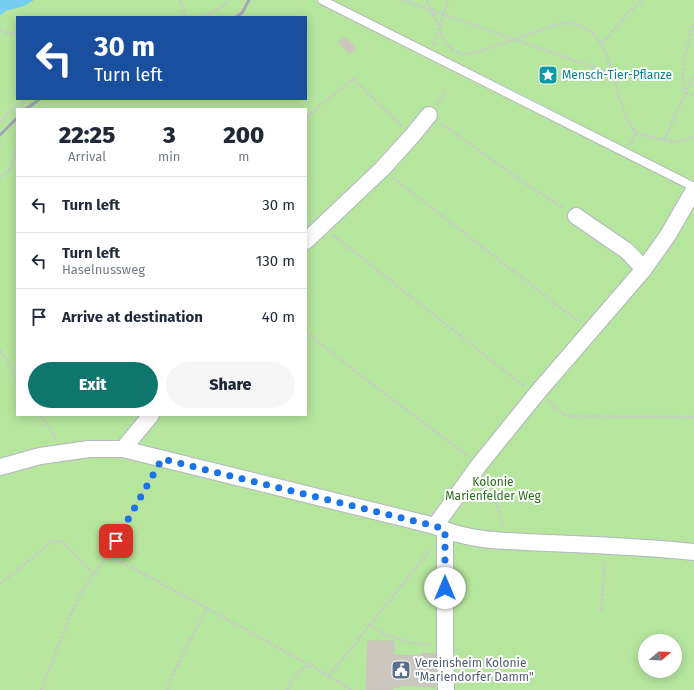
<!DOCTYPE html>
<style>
body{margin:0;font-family:"Fira Sans",sans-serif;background:#f6f6f7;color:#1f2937;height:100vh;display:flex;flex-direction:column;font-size:15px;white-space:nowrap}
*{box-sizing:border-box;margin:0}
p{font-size:13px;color:#747a83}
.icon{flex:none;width:22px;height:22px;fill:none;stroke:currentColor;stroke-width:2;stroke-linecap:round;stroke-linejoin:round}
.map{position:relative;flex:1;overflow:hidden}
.panel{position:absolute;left:16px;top:108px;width:291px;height:308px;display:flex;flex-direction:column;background:#fff;border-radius:0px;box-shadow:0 2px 10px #0003}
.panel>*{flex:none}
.banner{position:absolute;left:16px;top:16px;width:291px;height:84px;border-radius:0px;box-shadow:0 2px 10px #0003;background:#1a4fa0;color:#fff;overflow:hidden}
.needle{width:26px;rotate:71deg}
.tools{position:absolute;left:638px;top:634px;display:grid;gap:8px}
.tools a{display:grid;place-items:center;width:44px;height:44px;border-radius:50%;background:#fff;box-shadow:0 2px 10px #0003;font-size:20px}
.pin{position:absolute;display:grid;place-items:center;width:34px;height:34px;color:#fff;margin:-17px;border-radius:8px;box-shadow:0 2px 6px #0006}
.me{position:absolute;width:44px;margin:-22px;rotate:0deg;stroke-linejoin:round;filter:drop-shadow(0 0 3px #0008)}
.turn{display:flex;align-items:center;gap:14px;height:84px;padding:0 12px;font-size:18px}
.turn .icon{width:52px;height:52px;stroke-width:2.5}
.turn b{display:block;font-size:28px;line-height:34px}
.eta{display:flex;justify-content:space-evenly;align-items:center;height:68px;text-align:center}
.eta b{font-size:24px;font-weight:800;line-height:28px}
.primary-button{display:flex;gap:8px;margin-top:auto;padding:8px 12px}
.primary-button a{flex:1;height:46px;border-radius:24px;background:#0f766e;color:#fff;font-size:16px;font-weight:800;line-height:46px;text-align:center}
.primary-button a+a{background:#f6f6f7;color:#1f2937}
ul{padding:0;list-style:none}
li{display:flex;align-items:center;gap:12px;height:56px;padding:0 12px;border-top:1px solid #e0e1e3}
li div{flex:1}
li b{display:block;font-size:15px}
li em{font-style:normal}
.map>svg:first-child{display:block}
.green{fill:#b6e59e;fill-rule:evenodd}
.water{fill:#75cff0}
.building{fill:#cbc7bf;stroke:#cbc5ba}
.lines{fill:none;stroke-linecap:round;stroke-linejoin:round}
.lane-casing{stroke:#b4b7c1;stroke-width:10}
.street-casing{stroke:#b4b7c1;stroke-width:18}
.path{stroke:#c9c9c9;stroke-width:2.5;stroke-dasharray:3 2;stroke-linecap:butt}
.lane{stroke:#fff;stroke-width:8}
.street{stroke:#fff;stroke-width:16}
.rail{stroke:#a3a6b8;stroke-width:3}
.route{stroke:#1a73e8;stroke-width:7;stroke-dasharray:0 12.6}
.labels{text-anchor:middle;stroke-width:4;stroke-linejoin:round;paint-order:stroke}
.culture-label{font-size:12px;fill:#0d838f;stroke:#fff;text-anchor:start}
.park-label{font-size:12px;fill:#2c6e1b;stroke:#fff}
.service-label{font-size:12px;fill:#4e5e75;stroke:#fff;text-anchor:start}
</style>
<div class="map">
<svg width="694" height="690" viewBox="0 0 694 690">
<rect width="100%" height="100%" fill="#efe9e1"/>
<path class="green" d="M 0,0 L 694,0 L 694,690 L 0,690 ZM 17,17 L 306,17 L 306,99 L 17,99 ZM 17,109 L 306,109 L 306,415 L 17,415 ZM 645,641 L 675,641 L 675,671 L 645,671 Z"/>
<path class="water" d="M 0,0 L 34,0 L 24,6 L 5,11 L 4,13 L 0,15 Z"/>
<g class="building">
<path d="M 345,37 L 356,48 L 349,54 L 339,42 Z"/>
<path d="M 368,641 L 394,641 L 394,655 L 422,656 L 422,653 L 437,654 L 435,687 L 399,685 L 399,687 L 393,687 L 393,690 L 366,690 Z"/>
</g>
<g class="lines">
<g class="lane-casing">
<path id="lane" d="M 322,0 L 694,187"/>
</g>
<g class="street-casing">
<g id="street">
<path d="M 576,216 L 627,251 L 644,269"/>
<path d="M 306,241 L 382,169 L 412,136 L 429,115"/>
<path d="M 123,449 L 151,415"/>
<path d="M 0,467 L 40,456 L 89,449 L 123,449 L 435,526 C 470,542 510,541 548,543 C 597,545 646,547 694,552"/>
<path d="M 435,526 L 479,465 L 538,392 L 644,269 L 668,235 L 694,190"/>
<path d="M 445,531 L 445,646 L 446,690"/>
</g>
</g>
<g class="path">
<path d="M 180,0 L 186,17"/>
<path d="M 403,0 L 613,74"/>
<path d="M 427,0 L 445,42 L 454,51 L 464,55 L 484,50 L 561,23 L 573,23 L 581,26 L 593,33 L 602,44 L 613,74 L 619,96 L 626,117 L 636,133 L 664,140 L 694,75"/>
<path d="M 203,17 L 223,6 L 229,0"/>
<path d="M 694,24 C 688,45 678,72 686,93 L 694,96"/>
<path d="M 0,30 L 10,34 L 17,33"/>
<path d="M 602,44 L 629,12 L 643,0"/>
<path d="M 434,45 L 448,0"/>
<path d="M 22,101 L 26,109"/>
<path d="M 437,104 L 446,90"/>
<path d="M 306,117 L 353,79 L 402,126"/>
<path d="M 0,122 L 24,99"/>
<path d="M 440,123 L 525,183 L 564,208"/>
<path d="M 664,140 L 677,142 L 694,137"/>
<path d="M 630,145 L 636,133"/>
<path d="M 0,177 L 11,168 L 17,145"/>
<path d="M 393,178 L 579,322"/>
<path d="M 333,235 L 524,386"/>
<path d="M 306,332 L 371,383 L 468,456"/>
<path d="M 0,350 L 17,377"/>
<path d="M 548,401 L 566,416 L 694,417"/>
<path d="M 41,415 L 57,440"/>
<path d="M 480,488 C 496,499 500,507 503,527"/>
<path d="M 108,555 L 207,608 L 329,676 L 352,690"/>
<path d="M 0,584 L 53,541 L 59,541 L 63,542 L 94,574"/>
<path d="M 601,611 L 605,560"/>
<path d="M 369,625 L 387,635 L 412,643 L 431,645"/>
<path d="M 329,676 L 430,550"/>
<path d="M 41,690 L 69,619 L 81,594 L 94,574 L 108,555 L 155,471"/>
<path d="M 167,690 L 172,676 L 207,608"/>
<path d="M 287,690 C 293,680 297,670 309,666"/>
</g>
<use href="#lane" class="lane"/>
<use href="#street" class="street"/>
<g class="rail">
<path d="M 236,17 L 242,13 L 249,0"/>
<path d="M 26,109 L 40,99"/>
<path d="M 0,135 L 17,118"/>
</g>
</g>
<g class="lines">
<path class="route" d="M 116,541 L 162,459 L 435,526 L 445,530 L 445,588"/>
</g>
<defs>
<g id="sight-square" transform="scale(1)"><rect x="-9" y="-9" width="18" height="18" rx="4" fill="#0f9aa8" stroke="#fff"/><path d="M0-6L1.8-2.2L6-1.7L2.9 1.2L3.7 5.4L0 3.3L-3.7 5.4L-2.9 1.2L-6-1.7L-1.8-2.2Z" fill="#fff"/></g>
<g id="civic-square" transform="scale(1)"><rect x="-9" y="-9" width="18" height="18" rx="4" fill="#5c6f8a" stroke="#fff"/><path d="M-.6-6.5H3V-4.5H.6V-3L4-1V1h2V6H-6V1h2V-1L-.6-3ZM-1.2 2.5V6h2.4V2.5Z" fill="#fff"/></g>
</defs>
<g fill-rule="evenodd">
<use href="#sight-square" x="548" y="75"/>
<use href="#civic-square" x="401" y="670"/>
</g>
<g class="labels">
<g class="culture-label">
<text x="562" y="79">Mensch-Tier-Pflanze</text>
</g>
<g class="park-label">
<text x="493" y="486">Kolonie<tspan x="493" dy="14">Marienfelder Weg</tspan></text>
</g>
<g class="service-label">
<text x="415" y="667">Vereinsheim Kolonie<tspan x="415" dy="14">"Mariendorfer Damm"</tspan></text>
</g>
</g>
</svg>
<div class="tools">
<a><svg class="needle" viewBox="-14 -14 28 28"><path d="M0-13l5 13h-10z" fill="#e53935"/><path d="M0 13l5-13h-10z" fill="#747a83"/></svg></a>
</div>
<div class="pin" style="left:116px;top:541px;background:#d93025"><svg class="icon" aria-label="arrive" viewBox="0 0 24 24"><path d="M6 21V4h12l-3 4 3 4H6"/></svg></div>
<svg class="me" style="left:445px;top:588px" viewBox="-20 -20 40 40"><circle r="19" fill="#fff"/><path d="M0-13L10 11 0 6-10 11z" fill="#1a73e8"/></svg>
<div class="banner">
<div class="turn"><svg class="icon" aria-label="left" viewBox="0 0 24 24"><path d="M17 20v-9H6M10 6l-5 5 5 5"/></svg><div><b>30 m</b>Turn left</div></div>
</div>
<section class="panel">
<div class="eta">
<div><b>22:25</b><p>Arrival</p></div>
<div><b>3</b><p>min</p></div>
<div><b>200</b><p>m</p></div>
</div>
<ul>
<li><svg class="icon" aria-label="left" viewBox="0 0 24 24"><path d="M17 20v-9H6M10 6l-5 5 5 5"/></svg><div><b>Turn left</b></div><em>30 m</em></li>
<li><svg class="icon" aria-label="left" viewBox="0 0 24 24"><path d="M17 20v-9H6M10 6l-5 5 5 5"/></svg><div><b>Turn left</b><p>Haselnussweg</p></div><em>130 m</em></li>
<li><svg class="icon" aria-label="arrive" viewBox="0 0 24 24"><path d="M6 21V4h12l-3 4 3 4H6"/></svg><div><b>Arrive at destination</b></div><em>40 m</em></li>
</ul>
<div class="primary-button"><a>Exit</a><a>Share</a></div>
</section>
</div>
